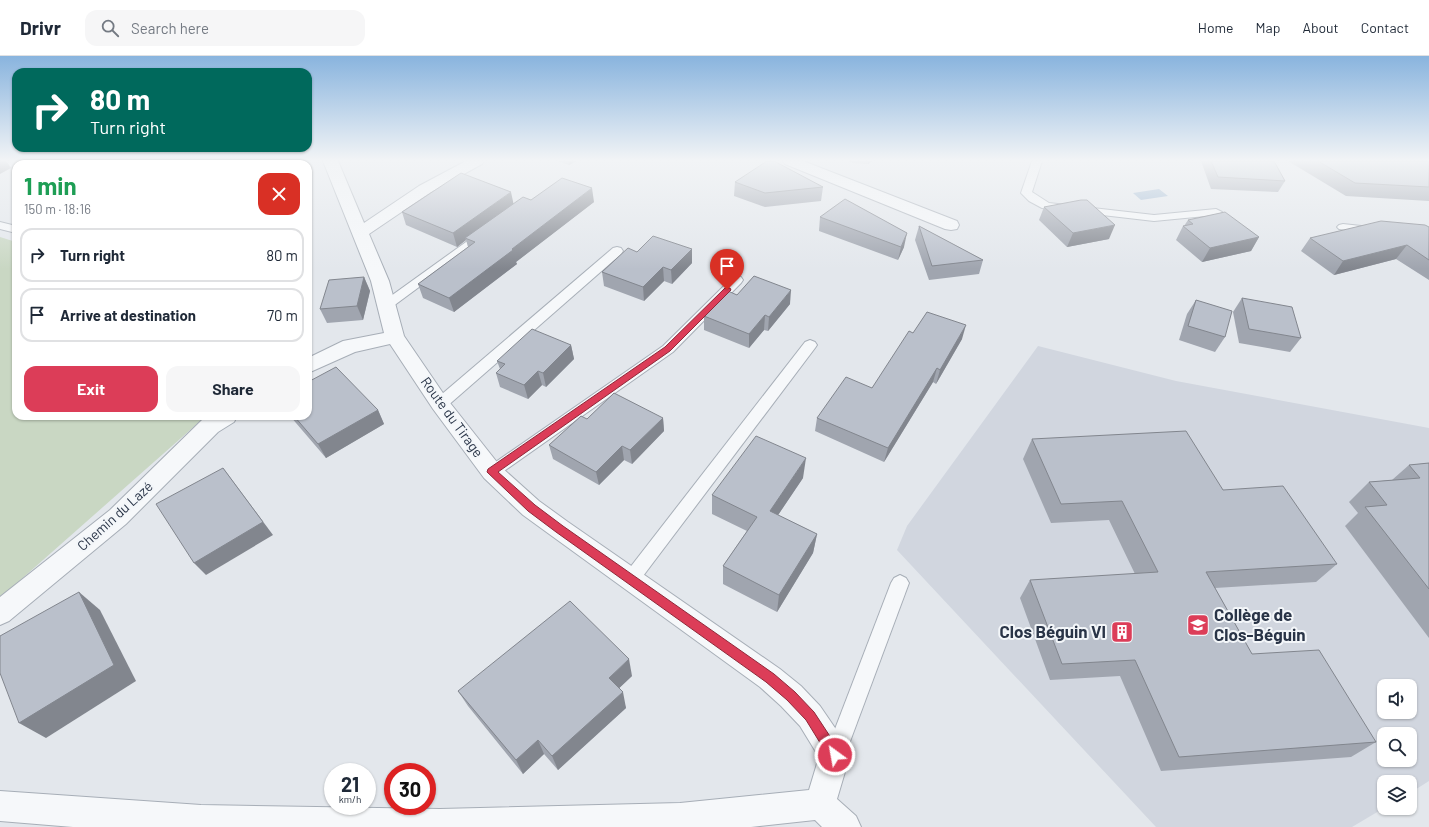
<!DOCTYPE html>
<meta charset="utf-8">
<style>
body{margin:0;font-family:Barlow,sans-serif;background:#f6f6f7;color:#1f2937;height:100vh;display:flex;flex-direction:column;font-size:15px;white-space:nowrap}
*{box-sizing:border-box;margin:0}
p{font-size:13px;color:#747a83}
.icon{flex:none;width:22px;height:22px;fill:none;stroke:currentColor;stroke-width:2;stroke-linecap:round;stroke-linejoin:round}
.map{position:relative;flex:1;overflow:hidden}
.panel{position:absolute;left:12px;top:104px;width:300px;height:260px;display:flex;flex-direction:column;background:#fff;border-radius:12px;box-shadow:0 1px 3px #0004}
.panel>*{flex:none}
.banner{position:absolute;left:12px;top:12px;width:300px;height:84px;border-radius:12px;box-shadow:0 1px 3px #0004;background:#00695c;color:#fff;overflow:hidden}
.tools{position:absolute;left:1377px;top:623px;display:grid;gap:8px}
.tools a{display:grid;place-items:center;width:40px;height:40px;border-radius:8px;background:#fff;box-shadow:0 1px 3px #0004;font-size:20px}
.speed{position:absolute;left:324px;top:707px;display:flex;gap:8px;font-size:20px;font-weight:700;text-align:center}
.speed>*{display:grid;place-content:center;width:52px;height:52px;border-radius:50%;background:#fff;box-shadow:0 1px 3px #0004;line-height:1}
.speed small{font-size:10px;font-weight:400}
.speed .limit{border:6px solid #d22;background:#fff;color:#111}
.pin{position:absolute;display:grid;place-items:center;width:34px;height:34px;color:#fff;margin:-41px -17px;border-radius:50% 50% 50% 0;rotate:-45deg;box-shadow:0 0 4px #0007}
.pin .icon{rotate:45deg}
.me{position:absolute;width:44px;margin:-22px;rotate:328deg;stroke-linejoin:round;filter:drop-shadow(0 0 3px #0008)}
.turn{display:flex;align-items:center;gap:14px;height:84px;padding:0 12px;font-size:18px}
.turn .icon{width:52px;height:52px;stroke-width:2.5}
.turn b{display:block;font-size:28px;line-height:34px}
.round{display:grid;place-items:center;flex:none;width:42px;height:42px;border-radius:12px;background:#f6f6f7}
.summary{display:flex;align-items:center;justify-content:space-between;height:68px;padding:0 12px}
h1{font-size:24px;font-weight:700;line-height:30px;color:#1e9e55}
.button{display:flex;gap:8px;margin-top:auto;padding:8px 12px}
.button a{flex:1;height:46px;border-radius:12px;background:#dc3d58;color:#fff;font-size:16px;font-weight:700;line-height:46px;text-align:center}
.button a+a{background:#f6f6f7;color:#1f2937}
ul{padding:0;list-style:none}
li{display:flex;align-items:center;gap:12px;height:54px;margin:0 8px 6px;padding:0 4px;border:2px solid #e0e1e3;border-radius:12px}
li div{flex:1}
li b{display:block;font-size:15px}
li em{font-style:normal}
header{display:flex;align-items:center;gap:24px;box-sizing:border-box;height:56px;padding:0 20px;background:#fff;border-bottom:1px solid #e0e1e3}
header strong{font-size:19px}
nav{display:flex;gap:22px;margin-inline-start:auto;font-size:14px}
.search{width:280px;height:36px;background:#f6f6f7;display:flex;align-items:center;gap:10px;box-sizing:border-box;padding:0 14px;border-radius:12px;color:#747a83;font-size:15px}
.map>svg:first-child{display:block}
.built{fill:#d1d6df;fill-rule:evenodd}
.green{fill:#c9d7c3}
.water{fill:#9bb5d0}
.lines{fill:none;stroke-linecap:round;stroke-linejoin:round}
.service-casing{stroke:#a7aeb7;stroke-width:2}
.minor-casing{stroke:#a7aeb7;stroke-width:2}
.service{fill:#f6f8fa;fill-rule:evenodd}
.minor{fill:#f6f8fa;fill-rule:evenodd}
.wall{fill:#a0a5af}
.shaded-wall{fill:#82868e}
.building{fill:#bac0cb;stroke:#82868e}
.route{fill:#dc3d58;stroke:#8f2839}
.labels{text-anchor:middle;stroke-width:4;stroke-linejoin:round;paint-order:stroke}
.street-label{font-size:14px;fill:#293447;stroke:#f3f6f9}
.near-poi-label{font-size:17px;font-weight:bold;fill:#293447;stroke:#f3f6f9;text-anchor:start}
</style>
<header>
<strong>Drivr</strong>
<div class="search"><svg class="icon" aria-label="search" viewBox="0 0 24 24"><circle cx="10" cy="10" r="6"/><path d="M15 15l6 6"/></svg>Search here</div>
<nav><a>Home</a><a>Map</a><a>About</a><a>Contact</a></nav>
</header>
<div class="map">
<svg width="1429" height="771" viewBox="0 0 1429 771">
<rect width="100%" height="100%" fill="#e3e7ec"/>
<path class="built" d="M 1038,290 L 1176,325 L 1429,372 L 1429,725 L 1410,737 L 1410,726 L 1384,726 L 1384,752 L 1352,771 L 1156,771 L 897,494 L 907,470 ZM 1384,630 L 1410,630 L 1410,656 L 1384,656 ZM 1384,678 L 1410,678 L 1410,704 L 1384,704 Z"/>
<g class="green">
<path d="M 15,105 L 293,105 L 298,108 L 19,108 Z"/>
<path d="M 0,181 L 16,186 L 16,360 L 206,360 L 0,542 Z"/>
</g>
<path class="water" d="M 1159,133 L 1168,140 L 1141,144 L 1133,137 Z"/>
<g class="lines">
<g class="service-casing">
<g id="service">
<path d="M 1032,105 L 1042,105 L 1032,136 L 1049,147 L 1154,159 L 1216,153 L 1222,156 L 1216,159 L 1154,165 L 1042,152 L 1029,145 L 1021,137 Z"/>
<path d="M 0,166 L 16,170 L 16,177 L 0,173 Z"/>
<path d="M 1343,168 L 1370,171 L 1374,172 L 1376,174 L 1374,176 L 1370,177 L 1339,173 L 1337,171 L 1339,169 Z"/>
<path d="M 484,175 L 488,176 L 490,178 L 488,180 L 392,251 L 384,251 L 382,248 L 384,245 L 480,176 Z"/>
<path d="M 617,191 L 621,192 L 623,195 L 621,198 L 445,352 L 440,353 L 435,352 L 433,348 L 435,344 L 613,192 Z"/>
<path d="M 737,220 L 741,221 L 743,224 L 741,227 L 673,296 L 497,420 L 492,422 L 487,420 L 484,416 L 487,412 L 663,290 L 733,221 Z"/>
<path d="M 810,284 L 815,286 L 817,289 L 815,292 L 637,528 L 631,531 L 625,528 L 622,523 L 625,518 L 805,286 Z"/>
<path d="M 900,519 L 906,522 L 909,527 L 845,699 L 842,706 L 835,709 L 828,706 L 825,699 L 891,527 L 894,522 Z"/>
</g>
</g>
<g class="minor-casing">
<g id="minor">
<path d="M 323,105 L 338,105 L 364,167 L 419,130 L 466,105 L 484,105 L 482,108 L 431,136 L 369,178 L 389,225 L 404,280 L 447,343 L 500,410 L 539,445 L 568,466 L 780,613 L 801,630 L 820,650 L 846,688 L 850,699 L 837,743 L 856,760 L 861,771 L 822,771 L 815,764 L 751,771 L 73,771 L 0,765 L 0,735 L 201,749 L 440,753 L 680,747 L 809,734 L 819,701 L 800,670 L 781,650 L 760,631 L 523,459 L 484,422 L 433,353 L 390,288 L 355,296 L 308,317 L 308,302 L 343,285 L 384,277 L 371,225 Z"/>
<path d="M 783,105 L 803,105 L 957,165 L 959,169 L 957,173 L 951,174 L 945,173 L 785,108 Z"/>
<path d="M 209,360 L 237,360 L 234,366 L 218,376 L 126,468 L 9,565 L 0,569 L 0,541 L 110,454 L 202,364 Z"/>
</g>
</g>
<use href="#service" class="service"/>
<use href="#minor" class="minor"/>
</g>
<g class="wall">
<path d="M 558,105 L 576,105 L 569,109 Z"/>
<path d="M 848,105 L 872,105 L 868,108 L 853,107 Z"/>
<path d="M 1201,105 L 1274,105 L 1285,125 L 1278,136 L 1211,133 Z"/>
<path d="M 1288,105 L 1429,105 L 1429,145 L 1346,140 Z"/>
<path d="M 735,126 L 823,131 L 821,145 L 765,151 L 734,140 Z"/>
<path d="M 531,144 L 594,146 L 516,206 L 517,208 L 454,256 L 423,242 L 418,228 L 468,191 L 466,184 L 457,191 L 406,169 L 402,156 L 513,148 Z"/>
<path d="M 1044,151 L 1109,183 L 1067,191 L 1039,164 Z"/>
<path d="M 820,161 L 904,191 L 898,204 L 819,175 Z"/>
<path d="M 1188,164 L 1259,181 L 1251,195 L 1202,206 L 1176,184 L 1183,170 L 1184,170 Z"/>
<path d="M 919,170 L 983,204 L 979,218 L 929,224 L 915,184 Z"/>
<path d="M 1429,171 L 1429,224 L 1396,203 L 1334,219 L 1301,195 L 1310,182 Z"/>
<path d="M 692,193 L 692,207 L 672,228 L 664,225 L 644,245 L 604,230 L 602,216 L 637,196 Z"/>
<path d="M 364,221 L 370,235 L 363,264 L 327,267 L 320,253 Z"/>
<path d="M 737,239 L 790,248 L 768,275 L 764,274 L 749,292 L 704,274 L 704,260 Z"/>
<path d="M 1242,242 L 1301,282 L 1290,296 L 1239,287 L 1233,256 Z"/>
<path d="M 1196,244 L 1225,281 L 1215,296 L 1179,284 L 1187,258 Z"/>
<path d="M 913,277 L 962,283 L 936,328 L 933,326 L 884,406 L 815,375 L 817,362 L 872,332 Z"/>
<path d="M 571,289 L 574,303 L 546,331 L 542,329 L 528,343 L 500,331 L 496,317 L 500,313 L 497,305 Z"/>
<path d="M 378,354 L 384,368 L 326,402 L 290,360 L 308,360 Z"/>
<path d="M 663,362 L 664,375 L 632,408 L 624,404 L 599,429 L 553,403 L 549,389 L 587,363 Z"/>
<path d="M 1032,383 L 1223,434 L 1337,508 L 1316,526 L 1215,532 L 1252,598 L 1376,686 L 1351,701 L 1161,715 L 1120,620 L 1050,624 L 1020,542 L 1030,524 L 1135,518 L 1109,464 L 1051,467 L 1023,403 Z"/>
<path d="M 1429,407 L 1429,582 L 1345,470 L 1358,457 L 1349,446 L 1369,426 L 1392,424 L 1409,409 Z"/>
<path d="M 803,422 L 778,459 L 817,478 L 813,497 L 777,556 L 723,528 L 723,510 L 747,475 L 712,458 L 712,439 Z"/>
<path d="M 632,620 L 619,632 L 626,652 L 558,714 L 544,698 L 523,718 L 468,650 L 458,635 Z"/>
</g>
<g class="shaded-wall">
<path d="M 0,105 L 6,105 L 11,112 L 0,118 Z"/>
<path d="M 568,105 L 576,105 L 569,109 Z"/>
<path d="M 868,105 L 872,105 L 868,108 Z"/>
<path d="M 592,132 L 594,146 L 516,206 L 517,208 L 454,256 L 449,242 L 512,193 Z"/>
<path d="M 511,136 L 514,150 L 465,182 L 466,184 L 457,191 L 453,177 Z"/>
<path d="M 1115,169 L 1109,183 L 1067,191 L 1073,177 Z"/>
<path d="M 907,177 L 904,191 L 898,204 L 901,191 Z"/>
<path d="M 1259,181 L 1251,195 L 1202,206 L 1210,192 Z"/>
<path d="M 1407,189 L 1396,203 L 1334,219 L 1343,205 Z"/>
<path d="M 692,193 L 692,207 L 672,228 L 671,214 Z"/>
<path d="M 663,211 L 664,225 L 644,245 L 643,231 Z"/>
<path d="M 364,221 L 370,235 L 363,264 L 357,250 Z"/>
<path d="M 791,234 L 790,248 L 768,275 L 769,261 Z"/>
<path d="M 765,259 L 764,274 L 749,292 L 749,278 Z"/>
<path d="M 966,269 L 962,283 L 936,328 L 940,314 Z"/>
<path d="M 571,289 L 574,303 L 546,331 L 543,317 Z"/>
<path d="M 937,312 L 933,326 L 884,406 L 888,392 Z"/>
<path d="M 538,315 L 542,329 L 528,343 L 524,329 Z"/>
<path d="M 378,354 L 384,368 L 326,402 L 318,388 Z"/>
<path d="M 663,362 L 664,375 L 632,408 L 630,394 Z"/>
<path d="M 622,390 L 624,404 L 599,429 L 596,416 Z"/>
<path d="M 806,402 L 803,422 L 768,474 L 770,455 Z"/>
<path d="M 223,412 L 273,479 L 206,519 L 194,507 Z"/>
<path d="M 817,478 L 813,497 L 777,556 L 779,539 Z"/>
<path d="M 79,536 L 100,554 L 136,625 L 46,682 L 19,667 Z"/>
<path d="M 629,603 L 632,620 L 613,638 L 609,622 Z"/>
<path d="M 623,636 L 626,652 L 558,714 L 552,700 Z"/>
<path d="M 538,684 L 544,698 L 523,718 L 516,704 Z"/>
</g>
<g class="building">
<path d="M 767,105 L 774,105 L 823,131 L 765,137 L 735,126 Z"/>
<path d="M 1211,105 L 1274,105 L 1285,125 L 1218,121 Z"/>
<path d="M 1318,105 L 1429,105 L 1429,131 L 1355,127 Z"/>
<path d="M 461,117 L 511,136 L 453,177 L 402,156 Z"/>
<path d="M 562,122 L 592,132 L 512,193 L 513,194 L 449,242 L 418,228 L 475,186 L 465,182 L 523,141 L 531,144 Z"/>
<path d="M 845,143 L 907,177 L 901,191 L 820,161 Z"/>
<path d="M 1081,144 L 1087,144 L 1115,169 L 1073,177 L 1044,151 Z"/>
<path d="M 1225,156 L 1259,181 L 1210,192 L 1183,170 L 1193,168 L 1188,164 Z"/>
<path d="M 1381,165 L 1425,169 L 1429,171 L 1429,204 L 1407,189 L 1343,205 L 1310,182 Z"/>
<path d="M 919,170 L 983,204 L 932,210 Z"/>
<path d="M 653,180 L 692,193 L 671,214 L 663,211 L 643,231 L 602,216 L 628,192 L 637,196 Z"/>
<path d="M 754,220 L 791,234 L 769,261 L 765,259 L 749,278 L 704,260 L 728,235 L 737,239 Z"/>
<path d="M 364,221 L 357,250 L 320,253 L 329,224 Z"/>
<path d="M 1242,242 L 1292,251 L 1301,282 L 1249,273 Z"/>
<path d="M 1196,244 L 1232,255 L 1225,281 L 1188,270 Z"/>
<path d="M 927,256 L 966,269 L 940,314 L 937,312 L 888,392 L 817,362 L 846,321 L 872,332 L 909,275 L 913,277 Z"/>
<path d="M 532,273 L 571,289 L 543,317 L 538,315 L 524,329 L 496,317 L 505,308 L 497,305 Z"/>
<path d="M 336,311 L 378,354 L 318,388 L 294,360 L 308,360 L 308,326 Z"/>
<path d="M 614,337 L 663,362 L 630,394 L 622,390 L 596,416 L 549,389 L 581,360 L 587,363 Z"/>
<path d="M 1186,375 L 1223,434 L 1283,430 L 1337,508 L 1206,516 L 1252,598 L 1319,594 L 1376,686 L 1179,701 L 1135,604 L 1062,608 L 1030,524 L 1158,516 L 1122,445 L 1061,448 L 1032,383 Z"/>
<path d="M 756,380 L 806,402 L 770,455 L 817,478 L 779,539 L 723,510 L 757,461 L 712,439 Z"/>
<path d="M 1429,407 L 1429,533 L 1365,451 L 1387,449 L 1369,426 L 1420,422 L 1409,409 Z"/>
<path d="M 223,412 L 263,466 L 194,507 L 156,448 Z"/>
<path d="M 79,536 L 114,609 L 19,667 L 0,617 L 0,580 Z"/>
<path d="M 570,545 L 629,603 L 609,622 L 623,636 L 552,700 L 538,684 L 516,704 L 458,635 Z"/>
</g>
<linearGradient id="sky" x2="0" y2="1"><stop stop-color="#89b4de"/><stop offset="0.49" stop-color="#f2f4f6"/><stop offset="1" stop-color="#f2f4f6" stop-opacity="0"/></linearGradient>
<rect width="1429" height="213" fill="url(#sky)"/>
<path class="route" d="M 725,232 L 730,232 L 731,234 L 670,295 L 498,416 L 535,449 L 563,470 L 774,618 L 795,636 L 814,656 L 839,694 L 841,699 L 839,703 L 835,705 L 830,703 L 806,664 L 787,644 L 766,626 L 556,476 L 528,455 L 487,416 L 488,413 L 665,291 Z"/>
<defs>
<g id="school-square" transform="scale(1.15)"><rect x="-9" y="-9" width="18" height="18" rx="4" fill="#dc3d58" stroke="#f3f6f9"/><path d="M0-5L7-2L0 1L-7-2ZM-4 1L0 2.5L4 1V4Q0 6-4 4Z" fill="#fff"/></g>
<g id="building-square" transform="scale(1.15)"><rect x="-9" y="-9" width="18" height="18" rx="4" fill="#dc3d58" stroke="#f3f6f9"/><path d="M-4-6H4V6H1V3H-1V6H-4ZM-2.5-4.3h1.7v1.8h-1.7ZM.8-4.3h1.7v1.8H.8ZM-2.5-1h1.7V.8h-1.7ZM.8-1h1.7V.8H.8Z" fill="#fff"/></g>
</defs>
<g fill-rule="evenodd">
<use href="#school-square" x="1198" y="569"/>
<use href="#building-square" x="1122" y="576"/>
</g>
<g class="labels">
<g class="street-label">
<text transform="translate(452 361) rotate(54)" y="5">Route du Tirage</text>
<text transform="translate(115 460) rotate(-42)" y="5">Chemin du Lazé</text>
</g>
<g class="near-poi-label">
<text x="1214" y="565">Collège de<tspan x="1214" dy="20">Clos-Béguin</tspan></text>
<text x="1106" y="582" text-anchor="end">Clos Béguin VI</text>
</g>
</g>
</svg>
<div class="tools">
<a><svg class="icon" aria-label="sound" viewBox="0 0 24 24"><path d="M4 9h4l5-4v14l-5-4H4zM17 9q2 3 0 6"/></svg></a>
<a><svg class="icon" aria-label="search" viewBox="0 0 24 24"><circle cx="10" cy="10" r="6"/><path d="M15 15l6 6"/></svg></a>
<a><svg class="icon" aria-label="layers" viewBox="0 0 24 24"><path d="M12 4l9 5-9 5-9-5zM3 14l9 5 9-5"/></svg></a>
</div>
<div class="speed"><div>21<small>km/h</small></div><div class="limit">30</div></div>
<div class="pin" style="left:727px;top:234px;background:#d93025"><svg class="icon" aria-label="arrive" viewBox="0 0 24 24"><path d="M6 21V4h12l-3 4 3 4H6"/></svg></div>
<svg class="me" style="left:835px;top:699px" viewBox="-20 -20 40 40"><circle r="17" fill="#dc3d58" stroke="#fff" stroke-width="3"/><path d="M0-11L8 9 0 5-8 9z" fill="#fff"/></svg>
<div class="banner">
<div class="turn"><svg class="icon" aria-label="right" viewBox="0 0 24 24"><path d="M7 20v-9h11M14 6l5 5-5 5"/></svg><div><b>80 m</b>Turn right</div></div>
</div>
<section class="panel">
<div class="summary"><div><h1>1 min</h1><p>150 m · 18:16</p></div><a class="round" style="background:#d93025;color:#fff"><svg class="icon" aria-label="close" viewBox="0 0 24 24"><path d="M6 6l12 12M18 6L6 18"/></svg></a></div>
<ul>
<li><svg class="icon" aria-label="right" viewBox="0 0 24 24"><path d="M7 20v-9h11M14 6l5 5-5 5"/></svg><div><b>Turn right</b></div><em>80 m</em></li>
<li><svg class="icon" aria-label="arrive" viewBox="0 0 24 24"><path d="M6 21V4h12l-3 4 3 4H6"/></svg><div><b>Arrive at destination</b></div><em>70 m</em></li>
</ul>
<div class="button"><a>Exit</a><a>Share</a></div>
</section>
</div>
